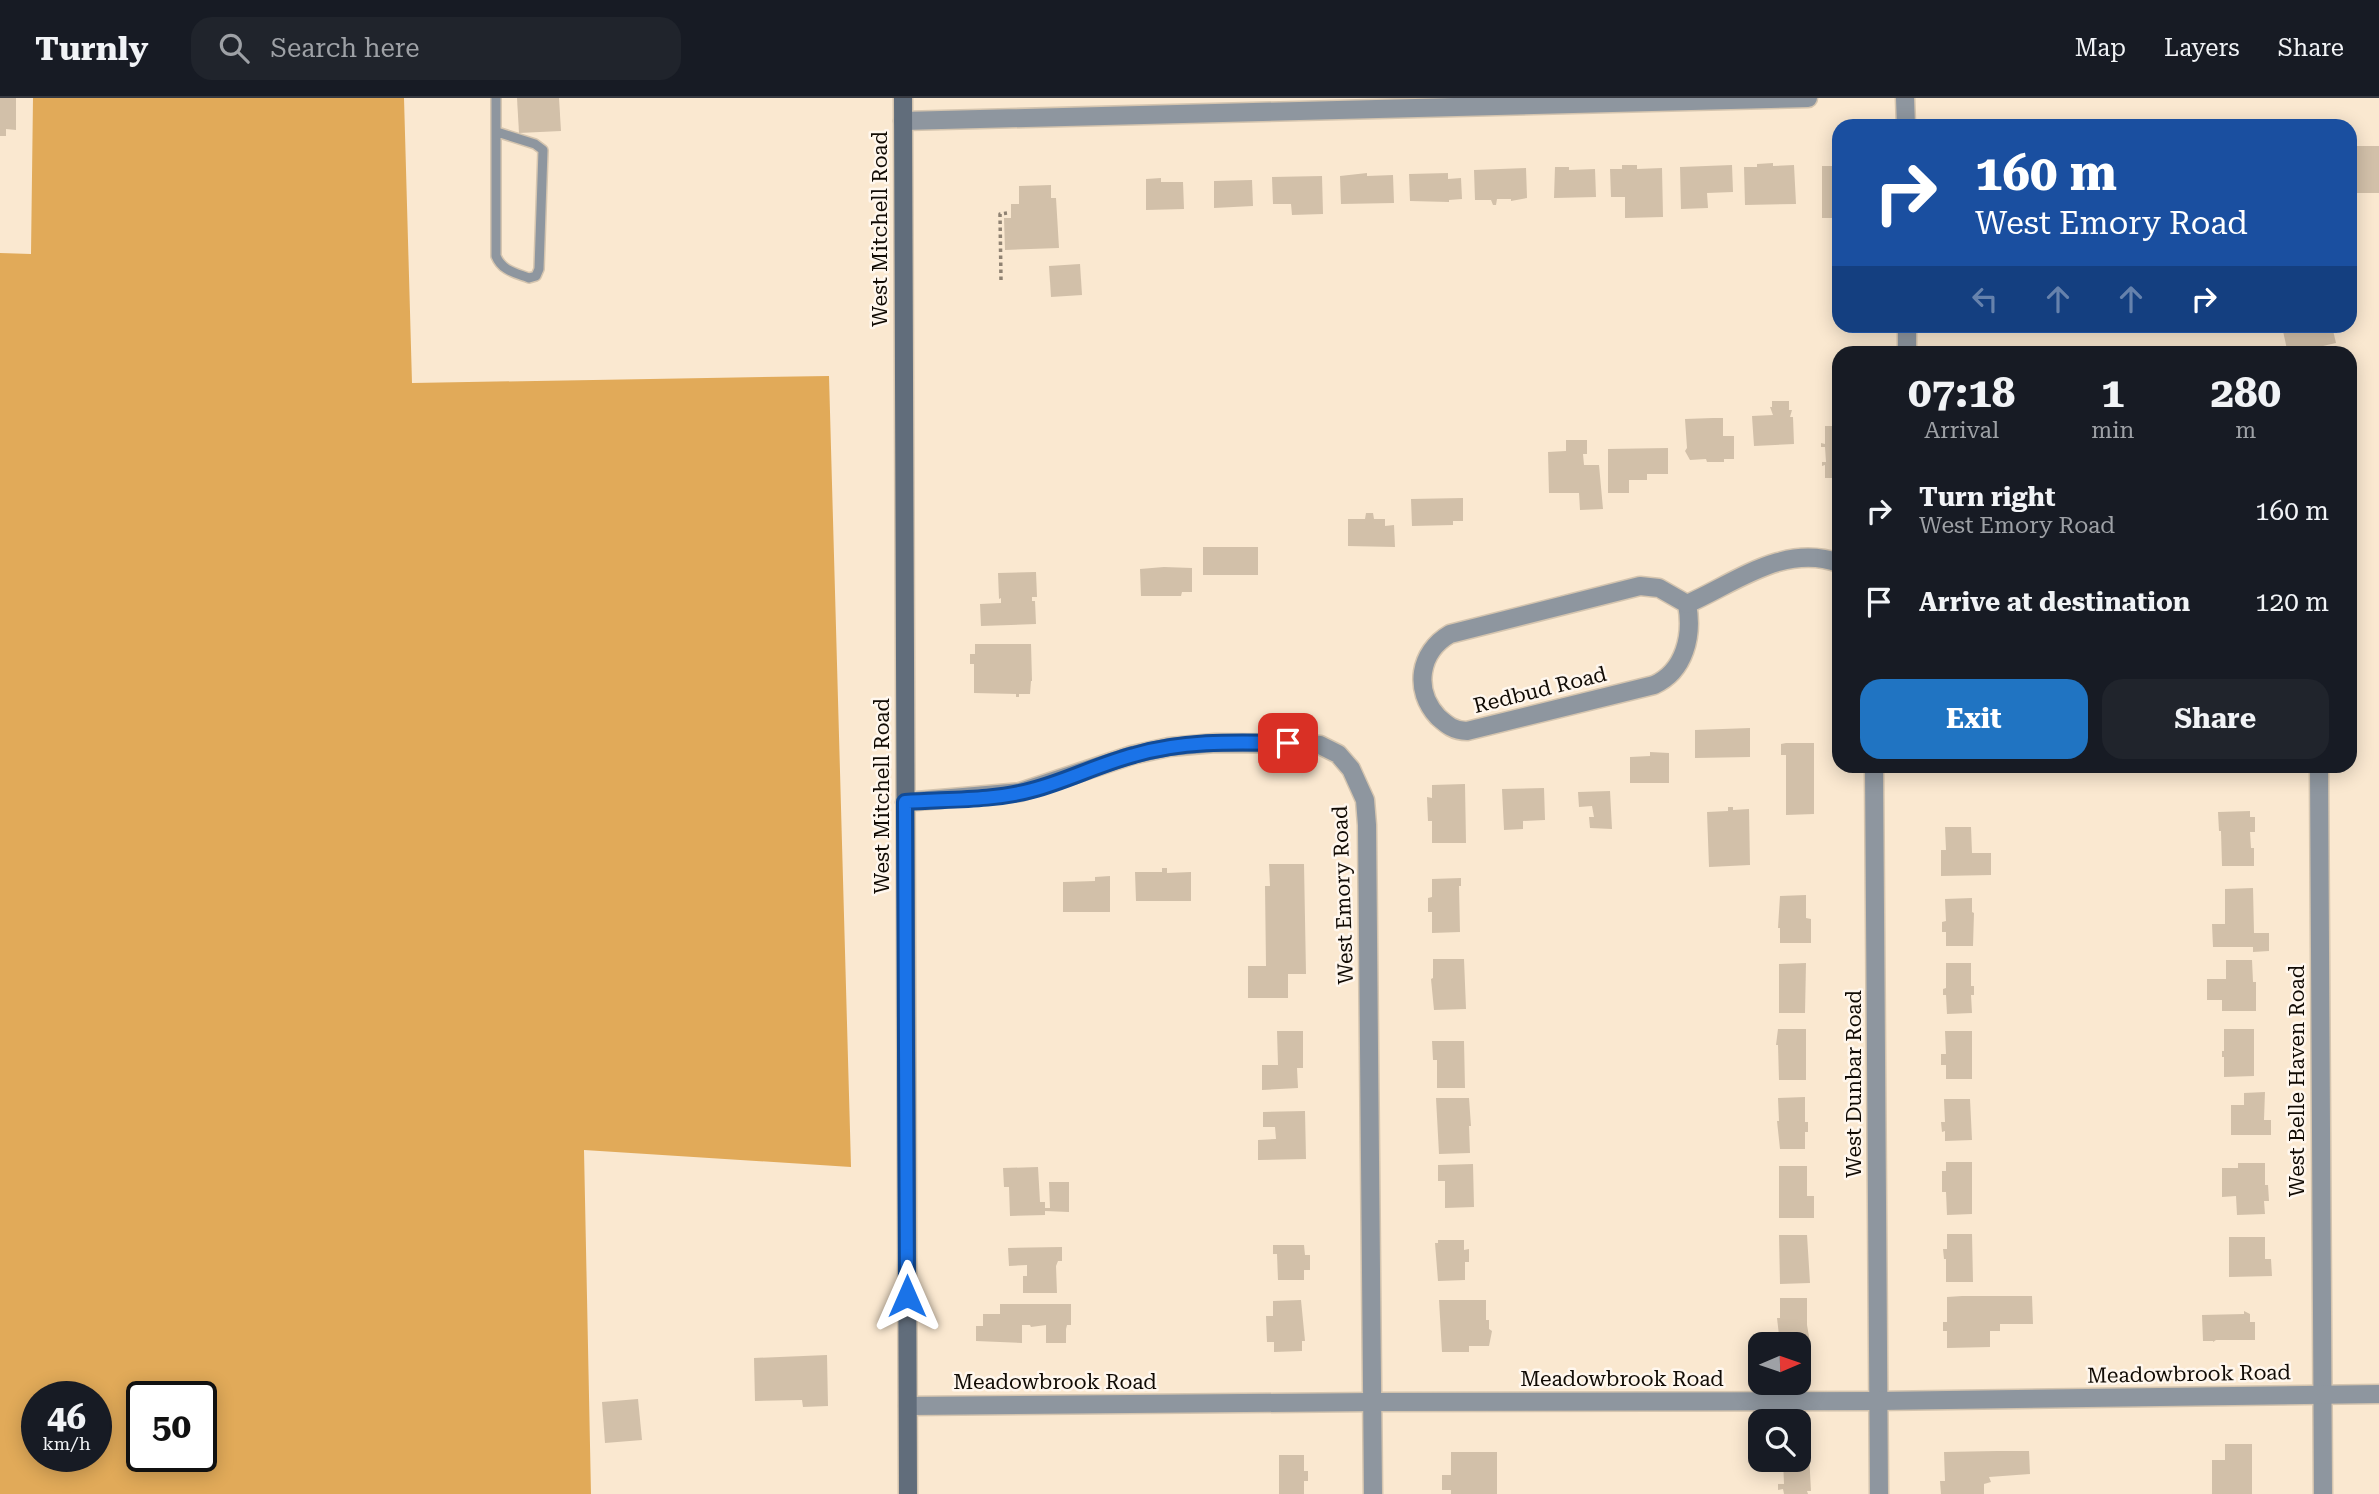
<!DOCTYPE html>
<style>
body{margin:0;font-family:"Roboto Serif",serif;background:#20242c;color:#f1f3f6;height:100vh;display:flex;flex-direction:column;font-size:26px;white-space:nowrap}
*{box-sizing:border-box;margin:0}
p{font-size:23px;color:#9ea1a6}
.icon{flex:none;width:38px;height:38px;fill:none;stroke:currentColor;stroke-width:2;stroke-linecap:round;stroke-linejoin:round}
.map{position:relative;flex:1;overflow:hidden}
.details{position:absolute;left:1832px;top:248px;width:525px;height:427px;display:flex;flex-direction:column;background:#171b24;border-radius:21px;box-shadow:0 4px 18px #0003}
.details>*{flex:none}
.hud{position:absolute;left:1832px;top:21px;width:525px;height:214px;border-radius:21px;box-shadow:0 4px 18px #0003;background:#1a4fa0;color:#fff;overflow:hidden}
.needle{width:46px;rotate:88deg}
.tools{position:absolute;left:1748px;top:1234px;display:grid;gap:14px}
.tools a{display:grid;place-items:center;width:63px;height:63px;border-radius:14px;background:#171b24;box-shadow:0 4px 18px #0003;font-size:35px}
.speed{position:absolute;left:21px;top:1283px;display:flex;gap:14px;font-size:35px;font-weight:700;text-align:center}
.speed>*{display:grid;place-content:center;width:91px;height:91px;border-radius:50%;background:#171b24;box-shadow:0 4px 18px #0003;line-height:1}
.speed small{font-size:18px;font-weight:400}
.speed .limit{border:4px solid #111;border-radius:10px;background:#fff;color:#111}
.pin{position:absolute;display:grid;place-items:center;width:60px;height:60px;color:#fff;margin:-30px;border-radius:14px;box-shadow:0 4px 10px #0006}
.me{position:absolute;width:77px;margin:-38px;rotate:0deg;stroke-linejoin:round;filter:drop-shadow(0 0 5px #0008)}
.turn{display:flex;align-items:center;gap:24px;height:147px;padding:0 28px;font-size:32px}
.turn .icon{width:91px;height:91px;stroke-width:2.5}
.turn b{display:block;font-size:49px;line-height:60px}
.lanes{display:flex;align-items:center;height:66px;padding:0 28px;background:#0003;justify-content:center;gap:35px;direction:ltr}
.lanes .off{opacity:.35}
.eta{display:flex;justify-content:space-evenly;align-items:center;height:119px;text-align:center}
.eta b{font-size:42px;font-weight:700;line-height:49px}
.cta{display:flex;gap:14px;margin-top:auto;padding:14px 28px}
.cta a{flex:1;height:80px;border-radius:21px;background:#2074c2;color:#fff;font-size:28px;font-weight:700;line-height:80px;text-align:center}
.cta a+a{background:#20242c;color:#f1f3f6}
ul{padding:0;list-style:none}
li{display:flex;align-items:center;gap:21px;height:91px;padding:0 28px}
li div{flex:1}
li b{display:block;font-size:26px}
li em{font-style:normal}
header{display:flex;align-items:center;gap:42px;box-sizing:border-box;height:98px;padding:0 35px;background:#171b24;border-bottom:2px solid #363941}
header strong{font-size:33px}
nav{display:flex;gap:38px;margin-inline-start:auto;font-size:24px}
.search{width:490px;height:63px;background:#20242c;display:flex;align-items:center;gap:18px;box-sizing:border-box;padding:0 24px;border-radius:21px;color:#9ea1a6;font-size:26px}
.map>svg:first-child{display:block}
.forest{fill:#e1aa59;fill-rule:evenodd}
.building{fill:#d2c0a9}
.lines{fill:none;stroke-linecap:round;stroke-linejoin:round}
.service-casing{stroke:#d5c5af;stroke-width:12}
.minor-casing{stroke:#d5c5af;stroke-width:21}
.secondary-casing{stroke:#d5c5af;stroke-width:21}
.path{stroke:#8f8272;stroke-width:3.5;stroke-dasharray:3.5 3.5;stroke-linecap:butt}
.service{stroke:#8e969f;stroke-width:9}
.minor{stroke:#8e969f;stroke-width:18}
.secondary{stroke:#616d7b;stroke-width:18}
.route-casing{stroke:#114b97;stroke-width:18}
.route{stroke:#1a73e8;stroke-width:12}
.labels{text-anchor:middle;stroke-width:5;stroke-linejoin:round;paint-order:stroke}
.street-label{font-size:21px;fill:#110b04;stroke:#fff7ee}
</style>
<header>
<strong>Turnly</strong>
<div class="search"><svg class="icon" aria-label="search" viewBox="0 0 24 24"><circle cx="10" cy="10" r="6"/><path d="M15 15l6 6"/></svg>Search here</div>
<nav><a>Map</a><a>Layers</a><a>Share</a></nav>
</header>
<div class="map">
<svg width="2379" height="1396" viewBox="0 0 2379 1396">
<rect width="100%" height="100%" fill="#fae8d0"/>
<path class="forest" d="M 33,0 L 404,0 L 412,285 L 829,278 L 851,1069 L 584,1052 L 591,1396 L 0,1396 L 0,155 L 31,156 ZM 37,1298 L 96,1298 L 96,1358 L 37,1358 ZM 142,1298 L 201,1298 L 201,1358 L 142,1358 Z"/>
<g class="building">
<path d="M 0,0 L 16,0 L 16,32 L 6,31 L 6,38 L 0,38 Z"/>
<path d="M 517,0 L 559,0 L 561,33 L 519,35 Z"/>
<path d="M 2350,48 L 2379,48 L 2379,95 L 2351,95 Z"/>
<path d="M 1773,65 L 1773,68 L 1794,67 L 1796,106 L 1745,107 L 1744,69 L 1757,69 L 1757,66 Z"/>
<path d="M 1622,67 L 1637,67 L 1637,71 L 1662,70 L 1663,119 L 1625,120 L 1625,99 L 1611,99 L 1610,71 L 1622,71 Z"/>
<path d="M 1732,67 L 1733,94 L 1707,95 L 1708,110 L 1681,111 L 1680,69 Z"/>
<rect x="1822" y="68" width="17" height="52"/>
<path d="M 1555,69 L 1569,69 L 1569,72 L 1595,71 L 1596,99 L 1554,100 Z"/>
<path d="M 1526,70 L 1527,100 L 1511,103 L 1511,101 L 1497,101 L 1496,107 L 1493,107 L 1491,102 L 1475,102 L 1474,72 Z"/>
<path d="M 1367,75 L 1367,78 L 1393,77 L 1394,105 L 1341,106 L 1340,78 Z"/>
<path d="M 1448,75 L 1448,81 L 1461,80 L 1462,101 L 1449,102 L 1449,104 L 1410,103 L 1409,76 Z"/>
<path d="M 1322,78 L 1323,116 L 1292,117 L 1291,106 L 1273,106 L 1272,79 Z"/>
<path d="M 1161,80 L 1161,84 L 1183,84 L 1184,111 L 1146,112 L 1146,81 Z"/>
<path d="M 1252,82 L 1253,108 L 1214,110 L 1214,83 Z"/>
<path d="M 1051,87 L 1051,100 L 1056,100 L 1059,150 L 1005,152 L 1004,120 L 1011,120 L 1011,106 L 1019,106 L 1019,88 Z"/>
<path d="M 1080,166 L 1082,197 L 1051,199 L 1049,168 Z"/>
<path d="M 2305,228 L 2332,228 L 2336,245 L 2288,256 L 2283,233 Z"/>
<path d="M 1772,303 L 1789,303 L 1789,312 L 1792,312 L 1790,319 L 1793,319 L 1794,346 L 1754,348 L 1752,318 L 1773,317 L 1770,309 L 1772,309 Z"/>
<path d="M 1713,320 L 1723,320 L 1723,338 L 1734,338 L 1734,361 L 1724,361 L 1724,364 L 1707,364 L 1706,361 L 1690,362 L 1685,353 L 1687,350 L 1685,321 Z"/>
<path d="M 1825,328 L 1839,328 L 1839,380 L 1825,380 L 1825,367 L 1822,368 L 1822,364 L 1826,364 L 1825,349 L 1821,349 L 1821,345 L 1825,346 Z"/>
<path d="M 1566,342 L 1587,342 L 1587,356 L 1583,356 L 1584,367 L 1599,367 L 1603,411 L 1580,412 L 1579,395 L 1549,395 L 1548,354 L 1566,353 Z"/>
<path d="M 1668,350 L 1668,376 L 1647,376 L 1647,382 L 1629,382 L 1629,395 L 1608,395 L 1608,351 Z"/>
<path d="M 1463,400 L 1463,423 L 1453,423 L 1453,427 L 1412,428 L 1411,401 Z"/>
<path d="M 1366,415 L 1373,415 L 1374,421 L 1385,421 L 1385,428 L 1394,427 L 1395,449 L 1348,448 L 1348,421 L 1365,421 Z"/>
<rect x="1203" y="449" width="55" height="28"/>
<path d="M 1164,469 L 1192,470 L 1192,494 L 1182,494 L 1181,498 L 1141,498 L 1140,471 Z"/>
<path d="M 1036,474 L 1037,499 L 1032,499 L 1032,503 L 1035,503 L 1036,526 L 981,528 L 980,506 L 1001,505 L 1001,500 L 999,501 L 998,475 Z"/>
<path d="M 975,546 L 1031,546 L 1032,583 L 1031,583 L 1030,596 L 1019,596 L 1019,599 L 1016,599 L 1016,596 L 974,595 L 974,566 L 970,566 L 970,556 L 975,556 Z"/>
<path d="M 1750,630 L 1750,659 L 1695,660 L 1695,632 Z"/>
<path d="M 1786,645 L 1814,645 L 1814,716 L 1786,717 L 1786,657 L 1781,657 L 1781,646 Z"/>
<path d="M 1650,654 L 1669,655 L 1669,685 L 1630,685 L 1630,659 L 1650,658 Z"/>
<path d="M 1465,686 L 1466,745 L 1432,745 L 1432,723 L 1428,723 L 1427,699 L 1432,700 L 1432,687 Z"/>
<path d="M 1544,690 L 1545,722 L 1523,723 L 1523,731 L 1504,732 L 1502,691 Z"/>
<path d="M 1610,693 L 1612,731 L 1590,730 L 1589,719 L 1594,719 L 1592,708 L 1579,709 L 1578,694 Z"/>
<path d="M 1728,709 L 1733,709 L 1733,712 L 1749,711 L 1750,767 L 1709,769 L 1707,714 L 1728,713 Z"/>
<path d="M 2250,713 L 2250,719 L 2255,719 L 2255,734 L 2250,734 L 2251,750 L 2254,750 L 2254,768 L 2222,768 L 2221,733 L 2219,733 L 2218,714 Z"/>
<path d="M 1945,729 L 1971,729 L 1972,755 L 1991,755 L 1991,777 L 1941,778 L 1941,752 L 1946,752 Z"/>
<path d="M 1269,766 L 1304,766 L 1306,876 L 1288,876 L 1288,900 L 1248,900 L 1248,868 L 1266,868 L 1265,788 L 1270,788 Z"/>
<path d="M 1162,770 L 1167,770 L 1167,775 L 1191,774 L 1191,803 L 1136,803 L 1135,774 L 1162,774 Z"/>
<path d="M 1110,778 L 1110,814 L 1063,814 L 1063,784 L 1095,783 L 1095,779 Z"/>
<path d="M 1461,780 L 1461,788 L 1459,788 L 1460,834 L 1432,835 L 1432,814 L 1428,814 L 1428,800 L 1432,799 L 1432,781 Z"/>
<path d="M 2253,790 L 2254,835 L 2269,835 L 2269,853 L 2253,854 L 2253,849 L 2213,849 L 2212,826 L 2225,826 L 2225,791 Z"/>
<path d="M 1806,797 L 1806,820 L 1811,821 L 1811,845 L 1780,845 L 1780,830 L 1778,830 L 1780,798 Z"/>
<path d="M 1972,800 L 1972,814 L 1974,815 L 1973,848 L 1946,848 L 1946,834 L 1942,834 L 1942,824 L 1946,823 L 1945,801 Z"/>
<path d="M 1433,861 L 1464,861 L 1466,911 L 1434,912 L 1431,881 L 1433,880 Z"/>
<path d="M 2226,862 L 2252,862 L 2253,884 L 2256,884 L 2256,913 L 2222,913 L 2222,902 L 2207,902 L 2207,881 L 2226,881 Z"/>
<path d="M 1806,865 L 1805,915 L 1779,915 L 1779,866 Z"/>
<path d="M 1946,865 L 1971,865 L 1971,888 L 1974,888 L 1974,897 L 1971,897 L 1972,915 L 1947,916 L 1946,897 L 1943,897 L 1943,891 L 1946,890 Z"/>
<path d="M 1778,931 L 1806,931 L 1806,982 L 1779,982 L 1778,947 L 1776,947 Z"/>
<path d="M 2224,931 L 2254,931 L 2254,978 L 2224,979 L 2224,959 L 2222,959 L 2222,953 L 2224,953 Z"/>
<path d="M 1277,933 L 1303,933 L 1303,970 L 1297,970 L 1298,990 L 1262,992 L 1262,967 L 1278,967 Z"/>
<path d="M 1945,933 L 1972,933 L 1972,981 L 1946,981 L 1946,967 L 1941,967 L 1941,956 L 1946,956 Z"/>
<path d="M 1432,943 L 1464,943 L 1465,990 L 1437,990 L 1437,962 L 1433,962 Z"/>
<path d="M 2265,994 L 2264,1022 L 2271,1022 L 2271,1037 L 2231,1037 L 2231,1007 L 2244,1007 L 2244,995 Z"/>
<path d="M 1805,999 L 1805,1024 L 1808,1024 L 1808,1034 L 1805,1034 L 1805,1051 L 1780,1051 L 1777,1023 L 1779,1023 L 1778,1000 Z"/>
<path d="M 1436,1000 L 1469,1000 L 1471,1028 L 1469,1028 L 1470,1055 L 1439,1056 Z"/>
<path d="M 1944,1001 L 1970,1001 L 1972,1042 L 1945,1043 L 1945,1033 L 1942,1034 L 1941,1024 L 1945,1024 Z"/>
<path d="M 1305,1013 L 1306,1061 L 1258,1062 L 1258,1042 L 1276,1041 L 1275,1029 L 1263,1029 L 1263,1014 Z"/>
<path d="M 1946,1064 L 1972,1064 L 1972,1116 L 1947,1117 L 1946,1094 L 1942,1094 L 1942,1073 L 1946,1073 Z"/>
<path d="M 2238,1065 L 2265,1065 L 2265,1087 L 2268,1087 L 2269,1103 L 2264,1103 L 2265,1116 L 2237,1117 L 2236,1098 L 2222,1099 L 2222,1070 L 2238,1070 Z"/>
<path d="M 1473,1066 L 1474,1109 L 1445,1110 L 1445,1083 L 1438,1083 L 1438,1067 Z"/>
<path d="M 1779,1068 L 1807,1068 L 1807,1098 L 1814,1098 L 1814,1120 L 1779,1120 Z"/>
<path d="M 1038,1069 L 1040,1104 L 1045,1104 L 1045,1110 L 1050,1110 L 1049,1084 L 1069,1084 L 1069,1114 L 1045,1113 L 1045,1117 L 1010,1118 L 1009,1089 L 1004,1089 L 1003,1070 Z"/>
<path d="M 1947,1136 L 1972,1136 L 1973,1184 L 1946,1184 L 1946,1161 L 1944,1161 L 1943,1151 L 1947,1151 Z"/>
<path d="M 1779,1137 L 1807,1137 L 1810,1185 L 1780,1186 Z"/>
<path d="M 2229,1139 L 2265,1139 L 2265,1161 L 2271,1161 L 2272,1178 L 2229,1179 Z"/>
<path d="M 1438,1142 L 1464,1142 L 1464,1152 L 1469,1151 L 1469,1164 L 1465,1164 L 1465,1182 L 1438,1183 L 1435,1145 L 1438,1145 Z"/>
<path d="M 1273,1147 L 1304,1147 L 1305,1157 L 1310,1157 L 1310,1172 L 1304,1172 L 1304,1182 L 1278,1182 L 1277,1156 L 1273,1156 Z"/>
<path d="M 1062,1149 L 1062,1163 L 1058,1163 L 1056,1168 L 1057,1195 L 1023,1195 L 1023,1178 L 1027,1178 L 1027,1167 L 1009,1168 L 1008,1150 Z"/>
<path d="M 1962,1198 L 2032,1198 L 2033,1226 L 2000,1226 L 2000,1233 L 1990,1233 L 1990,1249 L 1947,1250 L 1947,1233 L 1943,1233 L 1943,1224 L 1947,1224 L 1947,1199 Z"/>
<path d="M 1780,1200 L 1807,1200 L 1807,1227 L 1811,1250 L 1799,1250 L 1799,1246 L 1780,1246 L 1777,1220 L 1780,1220 Z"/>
<path d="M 1301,1202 L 1305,1243 L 1302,1243 L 1302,1253 L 1274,1254 L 1274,1244 L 1267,1244 L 1266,1218 L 1273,1218 L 1273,1203 Z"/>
<path d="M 1439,1202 L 1486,1202 L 1486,1222 L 1489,1222 L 1489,1231 L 1492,1233 L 1489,1248 L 1469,1248 L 1469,1254 L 1442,1254 Z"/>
<path d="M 1000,1206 L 1071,1206 L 1071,1227 L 1067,1227 L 1066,1231 L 1066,1245 L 1046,1245 L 1046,1227 L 1031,1229 L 1030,1227 L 1022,1227 L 1022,1245 L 976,1243 L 976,1228 L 983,1228 L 983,1216 L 1000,1216 Z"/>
<path d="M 2244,1213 L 2250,1216 L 2250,1224 L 2255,1224 L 2255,1242 L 2216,1242 L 2213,1244 L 2213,1243 L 2203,1243 L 2202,1217 L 2244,1216 Z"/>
<path d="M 827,1257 L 828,1308 L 803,1309 L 802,1302 L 755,1303 L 754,1260 Z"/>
<path d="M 638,1301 L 642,1342 L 605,1345 L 602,1304 Z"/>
<path d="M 2225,1346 L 2252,1346 L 2252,1396 L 2212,1396 L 2212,1362 L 2225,1362 Z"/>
<path d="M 1997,1353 L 2029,1353 L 2030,1376 L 1989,1379 L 1991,1384 L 1984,1386 L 1984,1396 L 1941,1396 L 1940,1383 L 1945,1383 L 1944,1354 Z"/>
<path d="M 1451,1354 L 1497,1354 L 1497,1396 L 1451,1396 L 1451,1392 L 1442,1392 L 1442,1377 L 1451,1377 Z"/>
<path d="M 1809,1356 L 1811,1393 L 1807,1393 L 1808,1396 L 1784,1396 L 1783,1391 L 1778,1392 L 1778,1386 L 1784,1386 L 1783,1362 L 1799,1362 L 1799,1357 Z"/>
<path d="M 1279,1357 L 1304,1357 L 1304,1373 L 1308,1373 L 1308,1383 L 1304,1383 L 1304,1396 L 1279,1396 Z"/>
</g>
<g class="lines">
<g class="service-casing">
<path id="service" d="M 496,0 L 496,158 C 502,173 516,175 529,180 L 536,178 L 539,171 L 543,52 L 535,46 L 497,34"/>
</g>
<g class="minor-casing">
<g id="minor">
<path d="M 1905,0 L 1906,28"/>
<path d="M 903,23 L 1808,0"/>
<path d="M 1907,228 L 1907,256"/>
<path d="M 1640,488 L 1659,490 L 1687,506 C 1693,537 1685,573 1654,587 L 1467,633 C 1454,633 1447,627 1438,619 C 1413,592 1419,554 1450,536 Z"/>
<path d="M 1687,506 C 1735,485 1784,445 1839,465"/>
<path d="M 1874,668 L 1879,1396"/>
<path d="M 2319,668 L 2323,1396"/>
<path d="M 905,704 L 1020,694 L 1132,657 L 1169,649 L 1215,645 L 1307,646 L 1320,647 L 1338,656 L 1351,671 L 1365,702 L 1367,727 L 1373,1396"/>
<path d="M 908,1308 L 1372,1304 L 1879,1303 L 2379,1296"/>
</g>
</g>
<g class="secondary-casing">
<path id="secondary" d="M 903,0 L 908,1396"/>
</g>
<path class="path" d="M 1001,182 L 1000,116 L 1007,115"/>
<use href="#service" class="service"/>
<use href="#minor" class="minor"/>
<use href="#secondary" class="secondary"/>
</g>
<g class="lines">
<g class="route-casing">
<path id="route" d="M 907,1198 L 905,704 C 946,701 992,703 1032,692 C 1067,683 1099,666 1134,657 C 1184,642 1236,644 1288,645"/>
</g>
<use href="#route" class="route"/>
</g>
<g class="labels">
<g class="street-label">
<text transform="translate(880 131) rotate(-90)" y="7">West Mitchell Road</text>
<text transform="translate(1540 592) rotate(-14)" y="7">Redbud Road</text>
<text transform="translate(882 698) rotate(-90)" y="7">West Mitchell Road</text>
<text transform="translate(1343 797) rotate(-92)" y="7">West Emory Road</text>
<text transform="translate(2297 983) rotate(-90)" y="7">West Belle Haven Road</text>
<text transform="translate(1854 986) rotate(-90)" y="7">West Dunbar Road</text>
<text transform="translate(2189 1276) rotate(-1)" y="7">Meadowbrook Road</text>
<text x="1622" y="1288">Meadowbrook Road</text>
<text x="1055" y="1291">Meadowbrook Road</text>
</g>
</g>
</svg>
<div class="tools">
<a><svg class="needle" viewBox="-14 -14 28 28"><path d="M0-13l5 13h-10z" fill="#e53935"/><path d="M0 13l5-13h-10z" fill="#9ea1a6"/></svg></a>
<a><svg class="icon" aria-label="search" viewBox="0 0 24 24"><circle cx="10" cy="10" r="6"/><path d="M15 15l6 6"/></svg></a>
</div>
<div class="speed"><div>46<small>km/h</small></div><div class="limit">50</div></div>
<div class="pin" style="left:1288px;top:645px;background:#d93025"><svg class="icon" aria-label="arrive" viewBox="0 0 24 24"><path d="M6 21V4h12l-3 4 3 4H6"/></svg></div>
<svg class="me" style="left:907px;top:1198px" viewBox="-20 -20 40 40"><path d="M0-17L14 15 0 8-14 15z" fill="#1a73e8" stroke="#fff" stroke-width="4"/></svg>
<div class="hud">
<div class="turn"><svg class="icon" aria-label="right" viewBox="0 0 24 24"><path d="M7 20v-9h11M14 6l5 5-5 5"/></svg><div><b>160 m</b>West Emory Road</div></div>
<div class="lanes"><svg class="icon off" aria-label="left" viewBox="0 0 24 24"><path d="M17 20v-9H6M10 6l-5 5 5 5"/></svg><svg class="icon off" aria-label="ahead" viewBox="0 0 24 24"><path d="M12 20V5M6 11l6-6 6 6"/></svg><svg class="icon off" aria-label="ahead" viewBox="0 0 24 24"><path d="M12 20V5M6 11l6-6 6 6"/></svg><svg class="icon" aria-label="right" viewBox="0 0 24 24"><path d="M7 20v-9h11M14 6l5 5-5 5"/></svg></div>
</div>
<section class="details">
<div class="eta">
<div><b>07:18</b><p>Arrival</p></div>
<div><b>1</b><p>min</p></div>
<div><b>280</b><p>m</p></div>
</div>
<ul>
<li><svg class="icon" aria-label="right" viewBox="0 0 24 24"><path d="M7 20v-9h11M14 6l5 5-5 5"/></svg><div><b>Turn right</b><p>West Emory Road</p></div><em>160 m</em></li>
<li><svg class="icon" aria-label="arrive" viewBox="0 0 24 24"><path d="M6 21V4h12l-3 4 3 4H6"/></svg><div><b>Arrive at destination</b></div><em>120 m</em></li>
</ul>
<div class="cta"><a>Exit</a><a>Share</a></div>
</section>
</div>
